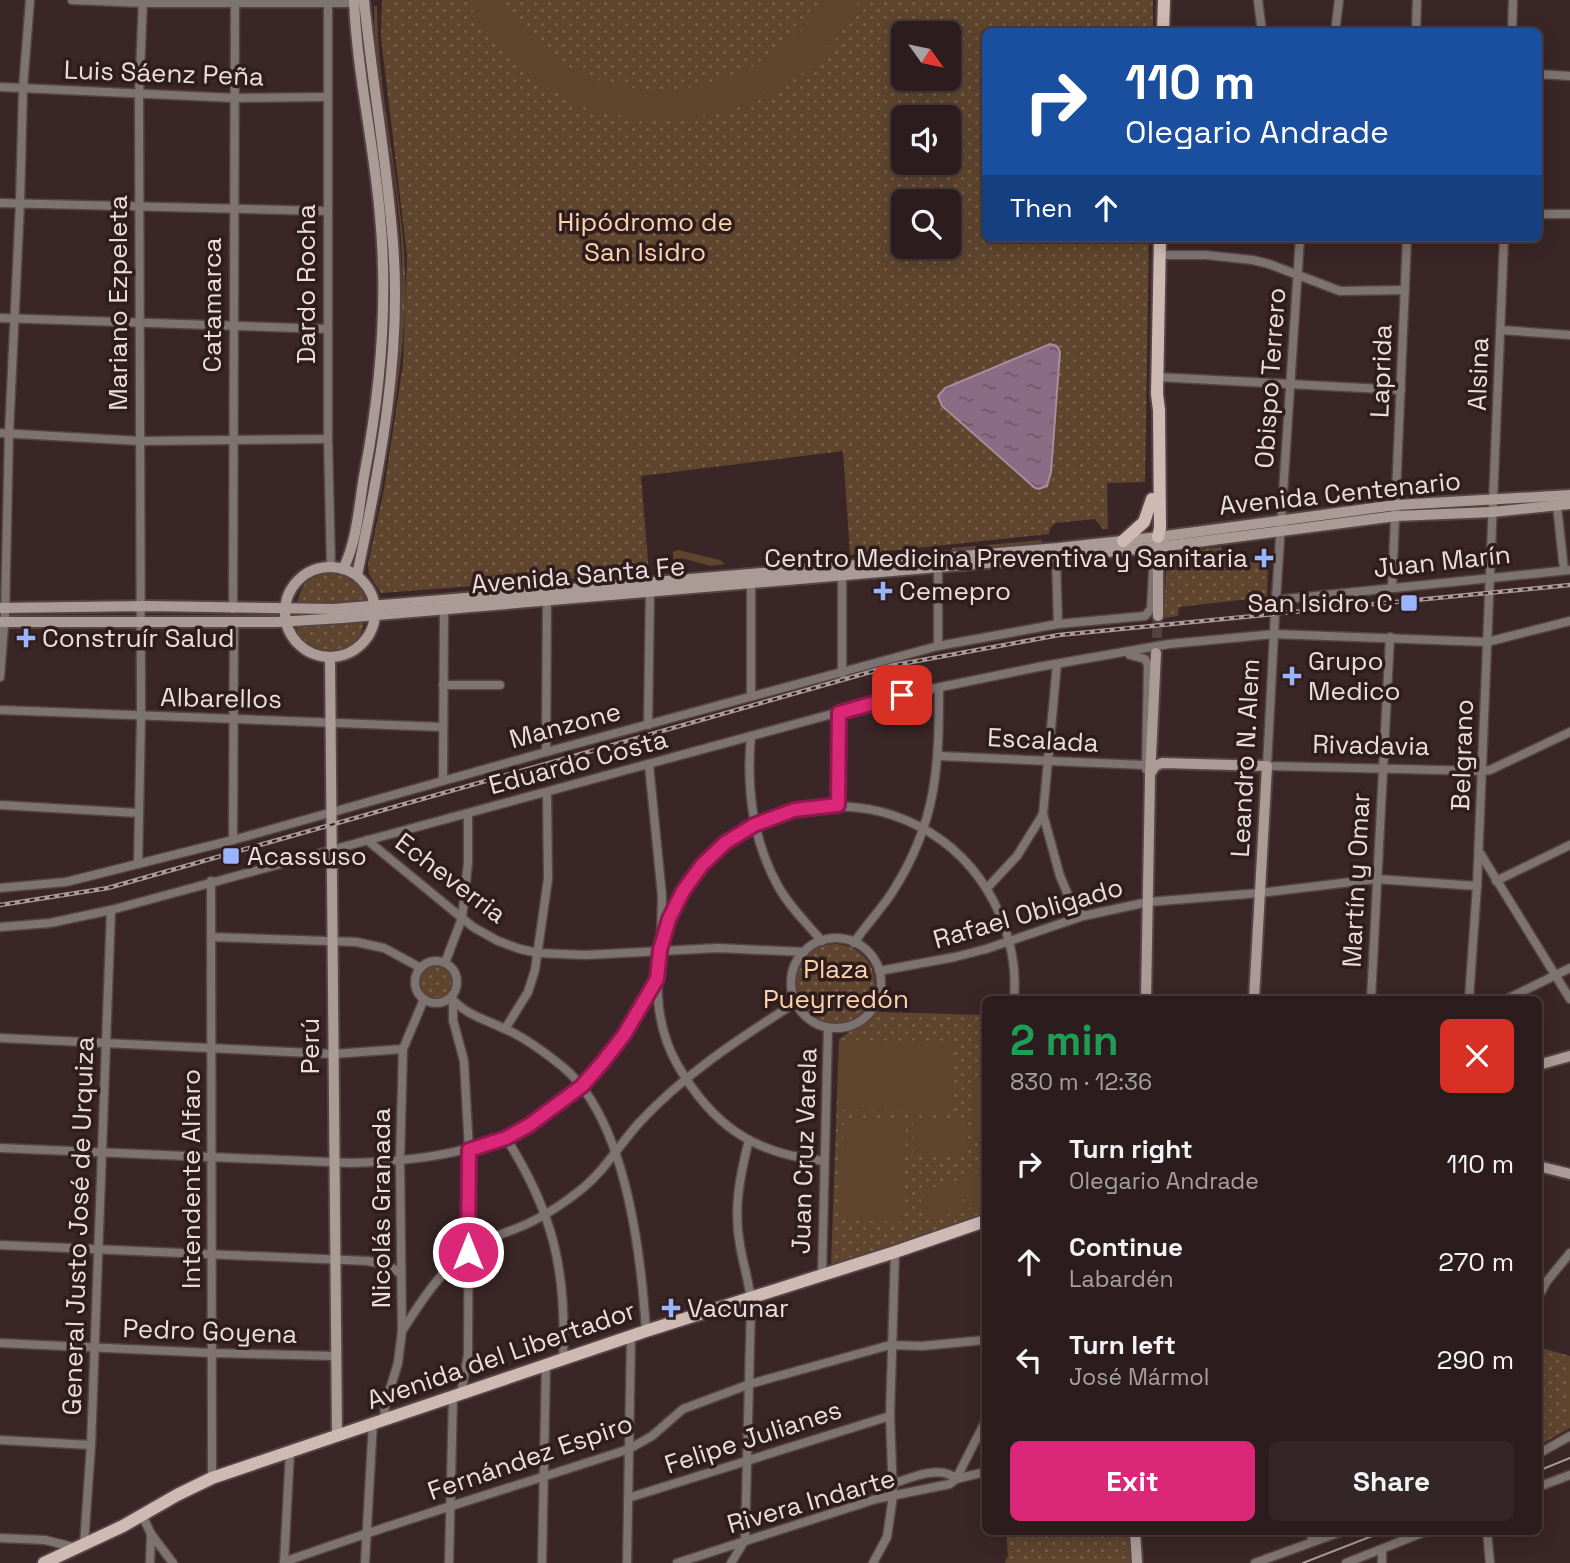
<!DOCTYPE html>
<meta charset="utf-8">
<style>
body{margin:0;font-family:"Space Grotesk",sans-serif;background:#342526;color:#f1f3f6;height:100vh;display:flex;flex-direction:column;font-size:26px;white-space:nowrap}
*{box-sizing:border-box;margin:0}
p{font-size:23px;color:#a6a1a4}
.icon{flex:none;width:38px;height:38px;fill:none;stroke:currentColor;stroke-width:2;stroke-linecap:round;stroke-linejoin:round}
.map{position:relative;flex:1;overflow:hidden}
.drawer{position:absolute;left:982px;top:996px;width:560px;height:539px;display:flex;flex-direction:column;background:#2c1c1d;border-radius:10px;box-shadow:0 4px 18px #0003,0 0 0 2px #483a3b}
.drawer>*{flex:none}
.hud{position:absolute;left:982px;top:28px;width:560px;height:214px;border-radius:10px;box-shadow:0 4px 18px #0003,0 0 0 2px #483a3b;background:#1a4fa0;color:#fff;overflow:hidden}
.needle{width:46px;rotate:123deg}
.buttons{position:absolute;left:891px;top:21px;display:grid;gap:14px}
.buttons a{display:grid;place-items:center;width:70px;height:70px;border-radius:10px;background:#2c1c1d;box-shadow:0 4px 18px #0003,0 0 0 2px #483a3b;font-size:35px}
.pin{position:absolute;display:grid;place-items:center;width:60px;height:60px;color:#fff;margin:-30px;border-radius:14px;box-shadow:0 4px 10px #0006}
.me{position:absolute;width:77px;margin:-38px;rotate:0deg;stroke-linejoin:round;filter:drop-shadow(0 0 5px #0008)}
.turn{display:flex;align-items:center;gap:24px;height:147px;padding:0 28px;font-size:32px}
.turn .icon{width:91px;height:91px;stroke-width:2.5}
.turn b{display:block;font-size:49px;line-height:60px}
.then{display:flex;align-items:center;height:66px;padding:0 28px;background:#0003;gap:14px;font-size:26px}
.round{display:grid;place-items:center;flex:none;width:74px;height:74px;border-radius:10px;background:#342526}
.head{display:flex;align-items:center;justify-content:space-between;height:119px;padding:0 28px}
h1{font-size:42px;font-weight:800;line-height:52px;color:#1e9e55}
.cta{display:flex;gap:14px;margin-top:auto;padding:14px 28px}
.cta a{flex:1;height:80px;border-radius:10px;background:#db2777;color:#fff;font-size:28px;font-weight:800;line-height:80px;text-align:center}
.cta a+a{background:#342526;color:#f1f3f6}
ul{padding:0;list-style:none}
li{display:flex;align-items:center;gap:21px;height:98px;padding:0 28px}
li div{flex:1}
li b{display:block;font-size:26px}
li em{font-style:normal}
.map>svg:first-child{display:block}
.grass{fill:url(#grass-tufts)}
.park{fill:url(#park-dots);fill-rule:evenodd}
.garden{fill:#5f452e}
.water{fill:url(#water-ripples);stroke:#a88d9f;stroke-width:2}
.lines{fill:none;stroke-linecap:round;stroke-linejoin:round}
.secondary-tunnel{stroke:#544142;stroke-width:10;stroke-dasharray:10 5;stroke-linecap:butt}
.street-casing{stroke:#564344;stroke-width:11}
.secondary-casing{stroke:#564344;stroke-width:14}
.primary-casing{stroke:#564344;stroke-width:16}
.street{stroke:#7d7370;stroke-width:8}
.secondary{stroke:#aa9b96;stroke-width:10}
.primary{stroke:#cebab3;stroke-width:12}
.tram{stroke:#a99999;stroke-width:2}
.rail-casing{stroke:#a99999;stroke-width:4.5}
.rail{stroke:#2f1d1d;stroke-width:2;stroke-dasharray:5;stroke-linecap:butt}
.route-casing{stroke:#8e194d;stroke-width:18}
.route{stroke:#db2777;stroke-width:12}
.poi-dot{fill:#9ab5fd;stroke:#2f1d1d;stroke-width:2.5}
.labels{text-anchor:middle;stroke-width:7;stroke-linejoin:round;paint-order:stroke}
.street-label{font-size:26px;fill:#eadddd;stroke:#2f1d1d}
.park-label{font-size:26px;fill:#fdd2ac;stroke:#2f1d1d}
.poi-label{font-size:26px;fill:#eadddd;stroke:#2f1d1d;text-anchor:start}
</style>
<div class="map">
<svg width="1570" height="1563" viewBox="0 0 1570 1563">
<defs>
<pattern id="grass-tufts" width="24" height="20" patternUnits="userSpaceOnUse" patternTransform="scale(1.75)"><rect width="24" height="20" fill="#5f452e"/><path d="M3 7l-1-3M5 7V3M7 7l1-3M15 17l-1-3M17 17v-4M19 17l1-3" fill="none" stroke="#765f4c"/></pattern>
<pattern id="park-dots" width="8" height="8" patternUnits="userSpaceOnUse" patternTransform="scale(1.75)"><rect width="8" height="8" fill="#5f452e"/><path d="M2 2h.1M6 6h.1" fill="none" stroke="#765f4c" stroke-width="1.8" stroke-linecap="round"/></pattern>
<pattern id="water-ripples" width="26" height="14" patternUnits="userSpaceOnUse" patternTransform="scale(1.75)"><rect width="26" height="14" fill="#8c6b85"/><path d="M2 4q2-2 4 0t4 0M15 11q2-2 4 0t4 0" fill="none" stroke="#6c5967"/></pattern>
</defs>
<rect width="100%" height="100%" fill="#3a2627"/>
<g class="grass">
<path d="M 374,6 L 377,6 C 377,88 398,169 404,250 C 410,332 393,414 381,494 L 377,505 C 388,422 405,341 402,256 C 399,172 375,90 374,6 Z"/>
<path d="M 360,17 L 390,245 L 387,370 L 374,463 L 359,543 L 355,542 L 386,327 Z"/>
<path d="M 1042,540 L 1042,544 L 952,552 L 952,548 Z"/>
</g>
<g class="park">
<path d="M 382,0 L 1153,0 L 1153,31 L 985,32 L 985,238 L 1149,238 L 1145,482 L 1107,483 L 1108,529 L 1103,529 L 1095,519 L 1055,523 L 1050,528 L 1049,534 L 850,555 L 843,451 L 641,476 L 649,573 L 381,593 L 369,574 L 368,563 L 384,489 L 403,364 L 407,255 L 381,38 ZM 903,33 L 948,33 L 948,79 L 903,79 ZM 903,117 L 948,117 L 948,163 L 903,163 ZM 903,201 L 948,201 L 948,247 L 903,247 Z"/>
<path d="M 1221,547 L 1222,555 L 1236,565 L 1268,559 L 1267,597 L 1179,607 L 1178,616 L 1164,618 L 1167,554 Z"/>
<path d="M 333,571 C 351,573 362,584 366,602 L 297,605 C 299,585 312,572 333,571 Z"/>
<path d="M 364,620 C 361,664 304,669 296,625 Z"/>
<circle cx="835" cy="984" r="40"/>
<circle cx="435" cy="982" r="17"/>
<path d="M 878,1012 L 985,1015 L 985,1216 L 831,1266 L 839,1039 Z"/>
<path d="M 1538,1347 L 1570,1356 L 1570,1428 L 1538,1446 Z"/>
<path d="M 1006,1531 L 1130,1531 L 1131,1563 L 1005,1563 L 1008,1555 Z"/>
</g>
<g class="garden">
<path d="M 467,0 L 499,0 C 574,123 750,117 826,0 L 860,0 C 849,18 839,38 824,53 C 794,85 752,107 709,115 C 608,134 516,91 467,0 Z"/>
<path d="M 678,550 L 720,560 L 725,564 L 711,566 L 681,558 L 677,566 L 674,566 L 673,552 Z"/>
<path d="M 840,1040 L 951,1041 L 950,1111 L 839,1110 Z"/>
<path d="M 974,1083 L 985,1083 L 985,1152 L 985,1139 L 973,1138 Z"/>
<path d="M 844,1118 L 906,1120 L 903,1222 L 840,1220 Z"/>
<path d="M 913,1120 L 968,1121 L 967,1155 L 913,1155 Z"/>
<path d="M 985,1169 L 985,1202 L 968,1208 L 958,1179 Z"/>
<path d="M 956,1180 L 965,1209 L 930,1221 L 918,1193 Z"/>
</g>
<path class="water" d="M 1050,344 L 1057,346 L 1060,352 L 1051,472 L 1047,486 L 1039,489 L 1035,488 L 942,406 L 938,396 L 945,388 Z"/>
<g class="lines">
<path class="secondary-tunnel" d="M 1156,653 L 1158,616"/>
<g class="street-casing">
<g id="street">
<path d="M 72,0 L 143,3 L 359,3"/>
<path d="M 328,0 L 328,439 L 331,567"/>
<path d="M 1258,0 L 1262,32"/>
<path d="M 1335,32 L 1339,0"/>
<path d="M 1416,32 L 1417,0"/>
<path d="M 1512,32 L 1513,0"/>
<path d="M 1538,74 L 1570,76"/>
<path d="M 0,87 L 234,98 L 326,97"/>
<path d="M 0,203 L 327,211"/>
<path d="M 1538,214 L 1570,214"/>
<path d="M 1300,238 L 1275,614 L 1267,766 L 1482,771 L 1490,770 L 1570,732"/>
<path d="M 1160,255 L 1206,255 L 1253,260 L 1269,264 L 1340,291 L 1405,290"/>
<path d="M 0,318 L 327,329"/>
<path d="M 1501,330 L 1570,335"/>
<path d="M 1157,377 L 1401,390"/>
<path d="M 0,433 L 140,441 L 328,439"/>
<path d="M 1557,506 L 1564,570"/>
<path d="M 1056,557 L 1058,624"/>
<path d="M 1392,587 L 1407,238"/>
<path d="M 1276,600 L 1570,570"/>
<path d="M 233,609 L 235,0"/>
<path d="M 938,646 L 938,564"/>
<path d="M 1130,655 L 1145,659 L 1148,665 L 1146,769"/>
<path d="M 1057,664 L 1043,814 L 1060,876 L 1068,895 L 1083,916"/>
<path d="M 842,674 L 842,571"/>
<path d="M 0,677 L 5,614 L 9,433 L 20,203 L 23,88 L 30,0"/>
<path d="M 443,685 L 500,685"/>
<path d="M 751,696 L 751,581"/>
<path d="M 0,710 L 442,727"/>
<path d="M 648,725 L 650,588"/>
<path d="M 751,736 C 746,789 752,839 778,886 C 789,906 807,924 822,941"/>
<path d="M 546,752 L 547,597"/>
<path d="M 939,756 L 1144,765"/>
<path d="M 649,765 L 662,896 L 661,936"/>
<path d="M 443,780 L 444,609"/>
<path d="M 0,805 L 138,813"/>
<path d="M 838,805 L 839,713"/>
<path d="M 233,840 L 234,621"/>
<path d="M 367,840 L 473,927 L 498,941 L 520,949 L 538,953 L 586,955 L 718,948 L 804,952"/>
<path d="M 1480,853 L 1570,999"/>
<path d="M 138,864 L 141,717 L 139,94 L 143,0"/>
<path d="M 211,881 L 212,1478"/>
<path d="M 1496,881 L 1570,845"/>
<path d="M 0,888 L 66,882 L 233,840 L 546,752 L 938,646 L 1058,624 L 1145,616 L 1151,609 L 1153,572"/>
<path d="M 987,888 L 1017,856 L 1043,814"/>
<path d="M 0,927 L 50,923 L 111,910 L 902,695 L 1038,667 L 1169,644 L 1274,634 L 1487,642 L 1570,621"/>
<path d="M 211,937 L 356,942 L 384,948 L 421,968"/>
<circle cx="836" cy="983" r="45"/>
<path d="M 854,943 C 866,924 882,909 893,891 C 937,822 939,767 939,688"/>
<circle cx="436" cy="982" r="21"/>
<path d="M 445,963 L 462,918 L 468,863 L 468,813"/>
<path d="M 879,971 L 955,957 L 986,949 L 1083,916 L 1148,902 L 1260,893 L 1376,879 L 1477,886"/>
<path d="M 451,997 C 463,1014 487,1020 505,1029 C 522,1036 548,1055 563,1067 C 626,1120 641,1253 646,1331"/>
<path d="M 1371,999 L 1390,637"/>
<path d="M 1469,999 L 1477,886 L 1504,238"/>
<path d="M 1507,999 L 1570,968"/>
<path d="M 453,1001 L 453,1020 L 464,1061 L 469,1150 L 468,1355 L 461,1393"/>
<path d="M 505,1029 L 528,992 L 535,970 L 548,879 L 547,792"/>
<path d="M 0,1038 L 333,1054 L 403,1049"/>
<path d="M 506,1138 C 553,1212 567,1271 563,1359"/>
<path d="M 0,1148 L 351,1163 C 508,1159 581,1117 657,979"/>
<path d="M 824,1161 C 753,1154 712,1125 677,1064 C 655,1025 653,977 665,935 C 709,781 920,760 994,902 C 1009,932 1017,966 1014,999"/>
<path d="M 0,1245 L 368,1261 L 388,1265 L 401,1274"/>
<path d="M 822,1275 L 828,1028"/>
<path d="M 1538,1297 L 1547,1281 L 1570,1253"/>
<path d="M 402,1331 C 423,1298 448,1259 484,1241 C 499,1234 515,1230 529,1223 C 548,1214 567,1201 583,1188 C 606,1169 619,1145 639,1123 C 683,1075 740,1038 795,1003"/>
<path d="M 0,1343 L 212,1353 L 336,1356"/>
<path d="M 384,1419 L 385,1405 L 398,1363 L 402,1331 L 400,1161 L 403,1049 L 424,999"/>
<path d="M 0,1440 L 91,1445"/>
<path d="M 1538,1454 L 1570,1436"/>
<path d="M 956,1479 L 985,1422"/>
<path d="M 892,1484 C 910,1478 941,1464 956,1479"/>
<path d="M 1538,1487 L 1570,1475"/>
<path d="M 628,1498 L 890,1416"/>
<path d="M 142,1515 L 151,1534 L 173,1563"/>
<path d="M 1311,1531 L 1312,1542"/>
<path d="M 1487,1531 L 1490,1563"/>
<path d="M 0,1538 L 45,1540 L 77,1548"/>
<path d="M 84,1545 L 91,1445 L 111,910"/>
<path d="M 1382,1549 L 1382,1563"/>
<path d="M 284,1562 C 398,1521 514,1487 629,1449 L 652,1436 L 683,1409 L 750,1384 L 890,1345 L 922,1346 L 985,1340"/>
<path d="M 150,1563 L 151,1534"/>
<path d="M 284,1563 L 290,1451"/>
<path d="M 365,1563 L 373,1422"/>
<path d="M 449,1563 L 453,1396"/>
<path d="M 542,1563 L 546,1364"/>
<path d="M 627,1563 L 631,1336"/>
<path d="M 677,1563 L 876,1499 L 950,1484 L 956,1479 L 985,1472"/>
<path d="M 731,1563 L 745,1540 L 751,1304 C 750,1283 743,1265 740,1245 C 733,1209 740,1175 749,1140"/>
<path d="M 873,1563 L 887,1537 L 893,1496 L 890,1416 L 895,1252"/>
<path d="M 1255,1563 L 1343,1531"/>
<path d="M 1346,1563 L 1427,1531"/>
</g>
</g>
<g class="secondary-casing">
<g id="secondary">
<circle cx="330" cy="612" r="45"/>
<path d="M 343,569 C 358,540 359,502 365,471 C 381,387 388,301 380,216 C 374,144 357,73 354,0"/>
<path d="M 357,575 C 380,467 402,354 393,243 C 387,162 372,81 364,0"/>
<path d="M 0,608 L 147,606 L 334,609 L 1058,548 L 1158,537 L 1396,505 L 1570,495"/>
<path d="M 1158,616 L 1158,542"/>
<path d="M 0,622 L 277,622 L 342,618 L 1056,557 L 1159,547 L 1396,516 L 1492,512 L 1570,504"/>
<path d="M 330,658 L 337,1435"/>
<path d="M 1150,774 L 1155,766 L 1162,763 L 1267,766 L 1254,999"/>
<path d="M 1146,999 L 1150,777 L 1156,653"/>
<path d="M 1538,1065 L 1570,1056"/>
<path d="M 1538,1166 L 1570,1174"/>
<path d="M 1135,1531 L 1137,1563"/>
</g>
</g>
<g class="primary-casing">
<g id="primary">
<path d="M 1163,32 L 1164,0"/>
<path d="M 1158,537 L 1160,528 L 1159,410 L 1157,394 L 1160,238"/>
<path d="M 1123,541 L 1144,522 L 1152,499"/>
<path d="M 44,1563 L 123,1526 L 177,1495 L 212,1478 L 646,1331 L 895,1252 L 985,1221"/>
</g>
</g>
<use href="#street" class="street"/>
<use href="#secondary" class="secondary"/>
<use href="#primary" class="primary"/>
<g class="tram">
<path d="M 1538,1471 L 1570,1458"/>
<path d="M 1303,1563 L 1385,1531"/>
</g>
<g class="rail-casing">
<path id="rail" d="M 0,905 L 108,888 L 895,665 L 1059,635 L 1570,585"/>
</g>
<use href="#rail" class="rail"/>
</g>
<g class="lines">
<g class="route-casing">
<path id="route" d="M 468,1252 L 469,1150 L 506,1138 L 528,1126 L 582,1086 L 602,1063 L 624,1035 L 657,979 L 660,950 L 669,919 L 683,891 L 702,865 L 725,843 L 754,825 L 794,810 L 838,805 L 839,713 L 902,695"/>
</g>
<use href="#route" class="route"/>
</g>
<g class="poi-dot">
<path d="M1260.5 547.5h7v7h7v7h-7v7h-7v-7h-7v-7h7z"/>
<path d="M879.5 580.5h7v7h7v7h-7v7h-7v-7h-7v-7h7z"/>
<rect x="1400" y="594" width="18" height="18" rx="3.5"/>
<path d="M22.5 627.5h7v7h7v7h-7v7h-7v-7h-7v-7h7z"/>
<path d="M1288.5 665.5h7v7h7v7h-7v7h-7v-7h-7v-7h7z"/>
<rect x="222" y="847" width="18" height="18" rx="3.5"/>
<path d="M667.5 1297.5h7v7h7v7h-7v7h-7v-7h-7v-7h7z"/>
</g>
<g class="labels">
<g class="street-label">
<text transform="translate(164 73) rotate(2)" y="9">Luis Sáenz Peña</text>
<text transform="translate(306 284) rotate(-90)" y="9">Dardo Rocha</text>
<text transform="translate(118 303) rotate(-90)" y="9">Mariano Ezpeleta</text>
<text transform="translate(212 305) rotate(-90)" y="9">Catamarca</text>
<text transform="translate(1381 371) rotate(-88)" y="9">Laprida</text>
<text transform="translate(1478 374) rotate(-88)" y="9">Alsina</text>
<text transform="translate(1270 378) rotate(-86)" y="9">Obispo Terrero</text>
<text transform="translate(1340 493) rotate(-6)" y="9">Avenida Centenario</text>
<text transform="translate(1442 561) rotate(-6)" y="9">Juan Marín</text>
<text transform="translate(578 575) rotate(-5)" y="9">Avenida Santa Fe</text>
<text transform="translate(221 698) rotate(1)" y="9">Albarellos</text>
<text transform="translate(565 725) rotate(-15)" y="9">Manzone</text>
<text transform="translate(1043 740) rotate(3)" y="9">Escalada</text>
<text transform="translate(1371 745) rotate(1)" y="9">Rivadavia</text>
<text transform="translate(1462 755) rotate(-88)" y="9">Belgrano</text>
<text transform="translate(1245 758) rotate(-87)" y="9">Leandro N. Alem</text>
<text transform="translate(578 762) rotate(-15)" y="9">Eduardo Costa</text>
<text transform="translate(451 878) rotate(37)" y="9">Echeverria</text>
<text transform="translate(1356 880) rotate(-87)" y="9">Martín y Omar</text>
<text transform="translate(1028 913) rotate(-16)" y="9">Rafael Obligado</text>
<text transform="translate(310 1046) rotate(-90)" y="9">Perú</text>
<text transform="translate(804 1151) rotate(-88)" y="9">Juan Cruz Varela</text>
<text transform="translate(191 1179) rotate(-90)" y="9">Intendente Alfaro</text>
<text transform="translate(381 1208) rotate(-90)" y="9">Nicolás Granada</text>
<text transform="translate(78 1226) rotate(-88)" y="9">General Justo José de Urquiza</text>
<text transform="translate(210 1331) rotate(2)" y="9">Pedro Goyena</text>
<text transform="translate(501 1355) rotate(-19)" y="9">Avenida del Libertador</text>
<text transform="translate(753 1437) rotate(-18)" y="9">Felipe Julianes</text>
<text transform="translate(530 1457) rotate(-19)" y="9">Fernández Espiro</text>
<text transform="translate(811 1501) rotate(-16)" y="9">Rivera Indarte</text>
</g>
<g class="park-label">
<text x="645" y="231">Hipódromo de<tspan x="645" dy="30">San Isidro</tspan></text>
<text x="836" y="978">Plaza<tspan x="836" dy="30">Pueyrredón</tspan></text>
</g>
<g class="poi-label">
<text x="1248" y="567" text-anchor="end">Centro Medicina Preventiva y Sanitaria</text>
<text x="899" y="600">Cemepro</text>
<text x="1393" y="612" text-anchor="end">San Isidro C</text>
<text x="42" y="647">Construír Salud</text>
<text x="1308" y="670">Grupo<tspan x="1308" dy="30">Medico</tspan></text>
<text x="247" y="865">Acassuso</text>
<text x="687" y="1317">Vacunar</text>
</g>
</g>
</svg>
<div class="buttons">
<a><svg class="needle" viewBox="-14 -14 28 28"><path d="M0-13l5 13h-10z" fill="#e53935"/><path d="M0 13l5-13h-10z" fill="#a6a1a4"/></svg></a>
<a><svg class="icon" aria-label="sound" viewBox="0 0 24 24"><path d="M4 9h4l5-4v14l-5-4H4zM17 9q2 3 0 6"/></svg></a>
<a><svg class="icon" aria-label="search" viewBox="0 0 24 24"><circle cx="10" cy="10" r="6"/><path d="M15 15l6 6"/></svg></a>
</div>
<div class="pin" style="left:902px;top:695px;background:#d93025"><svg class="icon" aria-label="arrive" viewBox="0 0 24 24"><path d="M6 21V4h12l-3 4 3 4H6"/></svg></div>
<svg class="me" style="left:468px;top:1252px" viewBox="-20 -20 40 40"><circle r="17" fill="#db2777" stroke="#fff" stroke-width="3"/><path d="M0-11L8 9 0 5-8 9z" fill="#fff"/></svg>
<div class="hud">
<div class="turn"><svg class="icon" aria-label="right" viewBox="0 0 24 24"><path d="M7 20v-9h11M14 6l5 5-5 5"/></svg><div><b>110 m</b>Olegario Andrade</div></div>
<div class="then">Then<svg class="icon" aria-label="ahead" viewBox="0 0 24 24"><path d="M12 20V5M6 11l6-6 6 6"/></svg></div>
</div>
<section class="drawer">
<div class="head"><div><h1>2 min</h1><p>830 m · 12:36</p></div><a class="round" style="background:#d93025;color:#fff"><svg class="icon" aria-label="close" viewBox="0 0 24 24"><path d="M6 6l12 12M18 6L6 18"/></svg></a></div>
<ul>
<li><svg class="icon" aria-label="right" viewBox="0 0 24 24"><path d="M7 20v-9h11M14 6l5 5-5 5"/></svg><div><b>Turn right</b><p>Olegario Andrade</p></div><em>110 m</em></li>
<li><svg class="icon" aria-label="ahead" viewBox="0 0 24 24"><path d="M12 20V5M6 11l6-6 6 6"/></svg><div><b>Continue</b><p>Labardén</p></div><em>270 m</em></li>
<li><svg class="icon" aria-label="left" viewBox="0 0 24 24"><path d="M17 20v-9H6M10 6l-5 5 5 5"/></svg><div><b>Turn left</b><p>José Mármol</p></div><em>290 m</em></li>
</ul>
<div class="cta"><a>Exit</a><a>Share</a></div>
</section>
</div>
